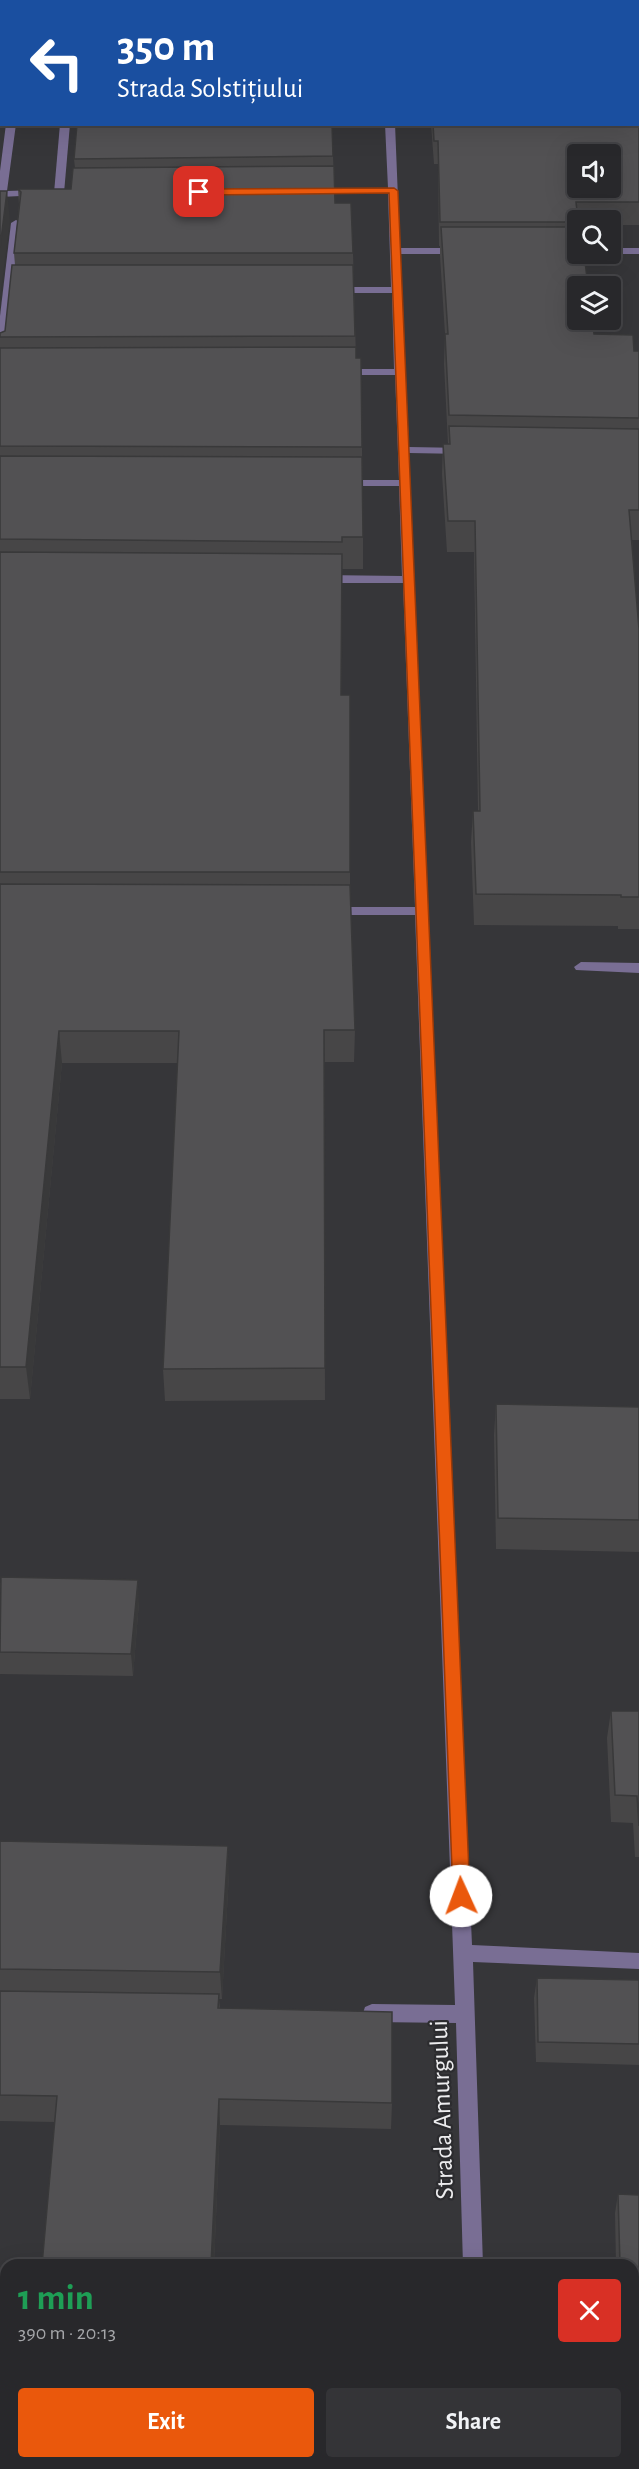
<!DOCTYPE html>
<meta charset="utf-8">
<style>
body{margin:0;font-family:"Alegreya Sans",sans-serif;background:#343437;color:#f1f3f6;height:100vh;display:flex;flex-direction:column;font-size:22px;white-space:nowrap}
*{box-sizing:border-box;margin:0}
p{font-size:20px;color:#a5a6a9}
.icon{flex:none;width:33px;height:33px;fill:none;stroke:currentColor;stroke-width:2;stroke-linecap:round;stroke-linejoin:round}
.map{position:relative;flex:1;overflow:hidden}
.drawer{position:absolute;left:0px;top:2259px;width:639px;height:210px;display:flex;flex-direction:column;background:#28282b;border-radius:18px 18px 0 0;box-shadow:0 6px 24px #0002,0 0 0 2px #444447}
.drawer>*{flex:none}
.top-card{position:absolute;left:0px;top:0px;width:639px;height:126px;box-shadow:0 6px 24px #0002,0 0 0 2px #444447;background:#1a4fa0;color:#fff;overflow:hidden}
.fabs{position:absolute;left:567px;top:144px;display:grid;gap:12px}
.fabs a{display:grid;place-items:center;width:54px;height:54px;border-radius:6px;background:#28282b;box-shadow:0 6px 24px #0002,0 0 0 2px #444447;font-size:30px}
.pin{position:absolute;display:grid;place-items:center;width:51px;height:51px;color:#fff;margin:-26px;border-radius:12px;box-shadow:0 3px 9px #0006}
.me{position:absolute;width:66px;margin:-33px;rotate:358deg;stroke-linejoin:round;filter:drop-shadow(0 0 4px #0008)}
.turn{display:flex;align-items:center;gap:21px;height:126px;padding:0 18px;font-size:27px}
.turn .icon{width:78px;height:78px;stroke-width:2.5}
.turn b{display:block;font-size:42px;line-height:51px}
.round{display:grid;place-items:center;flex:none;width:63px;height:63px;border-radius:6px;background:#343437}
.summary{display:flex;align-items:center;justify-content:space-between;height:102px;padding:0 18px}
h1{font-size:36px;font-weight:600;line-height:45px;color:#1e9e55}
.primary-button{display:flex;gap:12px;margin-top:auto;padding:12px 18px}
.primary-button a{flex:1;height:69px;border-radius:6px;background:#ea580c;color:#fff;font-size:24px;font-weight:600;line-height:69px;text-align:center}
.primary-button a+a{background:#343437;color:#f1f3f6}
.map>svg:first-child{display:block}
.lines{fill:none;stroke-linecap:round;stroke-linejoin:round}
.minor{fill:#796e94;fill-rule:evenodd}
.wall{fill:#474647}
.shaded-wall{fill:#39393a}
.building{fill:#525153;stroke:#39393a;stroke-width:1.5;fill-rule:evenodd}
.route{fill:#ea580c;stroke:#983908;stroke-width:1.5}
.labels{text-anchor:middle;stroke-width:4.5;stroke-linejoin:round;paint-order:stroke}
.near-street-label{font-size:26px;fill:#ededef;stroke:#2c2c2f}
</style>
<div class="map">
<svg width="639" height="2469" viewBox="0 0 639 2469">
<rect width="100%" height="100%" fill="#363639"/>
<g class="lines">
<g class="minor">
<rect x="22" y="0" width="10" height="2"/>
<rect x="378" y="0" width="10" height="2"/>
<path d="M 6,124 L 16,124 L 7,191 L 37,190 L 42,193 L 41,195 L 0,197 L 0,171 Z"/>
<path d="M 60,124 L 70,124 L 64,193 L 59,196 L 54,193 Z"/>
<path d="M 385,124 L 395,124 L 400,248 L 461,248 L 466,251 L 461,254 L 400,254 L 409,447 L 464,448 L 470,451 L 464,454 L 409,453 L 472,1945 L 639,1953 L 639,1969 L 473,1962 L 483,2265 L 463,2265 L 456,2023 L 372,2022 L 365,2019 L 363,2013 L 365,2007 L 372,2004 L 455,2005 L 415,915 L 332,915 L 325,911 L 332,907 L 415,907 L 403,583 L 322,583 L 316,579 L 322,575 L 402,576 L 399,486 L 342,486 L 336,483 L 342,480 L 399,480 L 395,375 L 341,375 L 336,372 L 341,369 L 394,369 L 392,293 L 335,293 L 330,290 L 335,287 L 391,287 L 388,194 L 316,194 L 311,191 L 316,188 L 388,188 Z"/>
<path d="M 16,220 L 21,223 L 5,361 L 0,364 L 0,316 L 11,223 Z"/>
<path d="M 610,248 L 639,248 L 639,254 L 608,254 L 610,254 Z"/>
<path d="M 581,962 L 639,963 L 639,973 L 576,970 L 574,967 Z"/>
<rect x="468" y="2463" width="20" height="6"/>
</g>
</g>
<g class="wall">
<path d="M 639,0 L 639,225 L 610,225 L 610,220 L 578,220 L 578,254 L 594,334 L 634,351 L 639,351 L 639,540 L 632,540 L 639,629 L 639,929 L 618,929 L 618,926 L 474,925 L 471,842 L 473,811 L 478,811 L 474,552 L 447,552 L 442,474 L 443,444 L 448,444 L 444,364 L 445,334 L 440,256 L 440,246 L 439,246 L 438,164 L 434,164 L 431,124 L 638,124 Z"/>
<path d="M 333,156 L 335,203 L 353,253 L 356,358 L 361,358 L 363,537 L 363,569 L 342,569 L 341,695 L 350,695 L 350,885 L 355,1030 L 354,1062 L 324,1062 L 325,1400 L 165,1401 L 163,1369 L 178,1063 L 62,1063 L 30,1399 L 0,1399 L 0,333 L 5,331 L 15,265 L 14,253 L 19,205 L 18,189 L 71,189 L 75,168 L 74,159 Z"/>
<path d="M 496,1404 L 639,1407 L 639,1552 L 496,1549 L 494,1435 Z"/>
<path d="M 0,1583 L 139,1602 L 133,1676 L 0,1674 Z"/>
<path d="M 611,1711 L 639,1711 L 639,1857 L 635,1857 L 633,1823 L 611,1822 L 607,1738 Z"/>
<path d="M 0,1841 L 229,1874 L 222,1999 L 219,1999 L 220,2009 L 392,2103 L 391,2129 L 220,2125 L 214,2265 L 42,2265 L 55,2122 L 0,2121 Z"/>
<path d="M 537,1978 L 639,1980 L 639,2065 L 536,2062 L 534,1998 Z"/>
<path d="M 618,2194 L 639,2195 L 639,2469 L 599,2469 L 599,2463 L 633,2463 L 633,2265 L 616,2265 L 615,2213 Z"/>
<path d="M 0,2339 L 368,2469 L 0,2469 Z"/>
</g>
<g class="shaded-wall">
<path d="M 2,19 L 2,62 L 0,72 L 0,28 Z"/>
<path d="M 7,191 L 10,221 L 0,298 L 0,248 Z"/>
<path d="M 59,1031 L 62,1063 L 30,1399 L 26,1367 Z"/>
<path d="M 138,1580 L 139,1602 L 133,1676 L 131,1654 Z"/>
<path d="M 228,1846 L 229,1874 L 222,1999 L 220,1972 Z"/>
<path d="M 219,2099 L 220,2125 L 214,2265 L 211,2265 Z"/>
</g>
<g class="building">
<path d="M 0,0 L 4,0 L 4,2 L 2,2 L 2,19 L 0,28 Z"/>
<rect x="87" y="0" width="230" height="2"/>
<path d="M 430,0 L 639,0 L 639,80 L 638,80 L 638,88 L 639,88 L 639,202 L 576,202 L 578,220 L 578,222 L 440,222 L 438,141 L 434,141 L 433,124 L 638,124 L 638,2 L 430,2 ZM 578,154 L 610,154 L 610,188 L 578,188 Z"/>
<path d="M 77,124 L 332,124 L 333,156 L 74,159 Z"/>
<path d="M 334,166 L 335,203 L 351,203 L 353,253 L 14,253 L 21,192 L 18,189 L 71,189 L 73,168 Z"/>
<path d="M 0,191 L 7,191 L 0,248 Z"/>
<path d="M 441,227 L 578,227 L 578,254 L 584,254 L 588,286 L 578,286 L 578,320 L 592,320 L 594,334 L 633,335 L 634,351 L 639,351 L 639,418 L 449,415 L 445,334 L 448,334 Z"/>
<path d="M 12,265 L 353,265 L 355,336 L 0,337 L 0,333 L 5,331 Z"/>
<path d="M 356,347 L 356,358 L 361,358 L 362,447 L 0,446 L 0,348 Z"/>
<path d="M 449,426 L 639,429 L 639,510 L 629,510 L 639,629 L 639,897 L 621,897 L 621,895 L 476,894 L 473,811 L 480,811 L 475,521 L 448,521 L 443,444 L 450,444 Z"/>
<path d="M 0,456 L 362,457 L 363,537 L 342,537 L 342,542 L 0,539 Z"/>
<path d="M 0,552 L 342,554 L 341,695 L 350,695 L 350,872 L 0,872 Z"/>
<path d="M 0,884 L 350,885 L 355,1030 L 324,1030 L 325,1368 L 163,1369 L 179,1031 L 59,1031 L 26,1367 L 0,1367 Z"/>
<path d="M 496,1404 L 639,1407 L 639,1520 L 498,1518 Z"/>
<path d="M 1,1577 L 138,1580 L 131,1654 L 0,1652 Z"/>
<path d="M 611,1711 L 639,1711 L 639,1826 L 637,1796 L 615,1795 Z"/>
<path d="M 0,1841 L 228,1846 L 220,1972 L 0,1969 Z"/>
<path d="M 537,1978 L 639,1980 L 639,2044 L 538,2042 Z"/>
<path d="M 0,1991 L 219,1994 L 218,2008 L 392,2012 L 392,2103 L 219,2099 L 211,2265 L 42,2265 L 57,2096 L 0,2095 Z"/>
<path d="M 618,2194 L 639,2195 L 639,2469 L 603,2469 L 603,2463 L 633,2463 L 633,2265 L 620,2265 Z"/>
<path d="M 0,2339 L 6,2339 L 6,2463 L 369,2463 L 368,2469 L 33,2469 L 33,2468 L 0,2467 Z"/>
</g>
<path class="route" d="M 394,188 L 398,191 L 470,1896 L 467,1901 L 461,1903 L 455,1901 L 453,1896 L 389,193 L 199,195 L 194,192 L 199,189 Z"/>
<g class="labels">
<g class="near-street-label">
<text transform="translate(441 2110) rotate(-92)" y="9">Strada Amurgului</text>
</g>
</g>
</svg>
<div class="fabs">
<a><svg class="icon" aria-label="sound" viewBox="0 0 24 24"><path d="M4 9h4l5-4v14l-5-4H4zM17 9q2 3 0 6"/></svg></a>
<a><svg class="icon" aria-label="search" viewBox="0 0 24 24"><circle cx="10" cy="10" r="6"/><path d="M15 15l6 6"/></svg></a>
<a><svg class="icon" aria-label="layers" viewBox="0 0 24 24"><path d="M12 4l9 5-9 5-9-5zM3 14l9 5 9-5"/></svg></a>
</div>
<div class="pin" style="left:199px;top:192px;background:#d93025"><svg class="icon" aria-label="arrive" viewBox="0 0 24 24"><path d="M6 21V4h12l-3 4 3 4H6"/></svg></div>
<svg class="me" style="left:461px;top:1896px" viewBox="-20 -20 40 40"><circle r="19" fill="#fff"/><path d="M0-13L10 11 0 6-10 11z" fill="#ea580c"/></svg>
<div class="top-card">
<div class="turn"><svg class="icon" aria-label="left" viewBox="0 0 24 24"><path d="M17 20v-9H6M10 6l-5 5 5 5"/></svg><div><b>350 m</b>Strada Solstițiului</div></div>
</div>
<section class="drawer">
<div class="summary"><div><h1>1 min</h1><p>390 m · 20:13</p></div><a class="round" style="background:#d93025;color:#fff"><svg class="icon" aria-label="close" viewBox="0 0 24 24"><path d="M6 6l12 12M18 6L6 18"/></svg></a></div>
<div class="primary-button"><a>Exit</a><a>Share</a></div>
</section>
</div>
